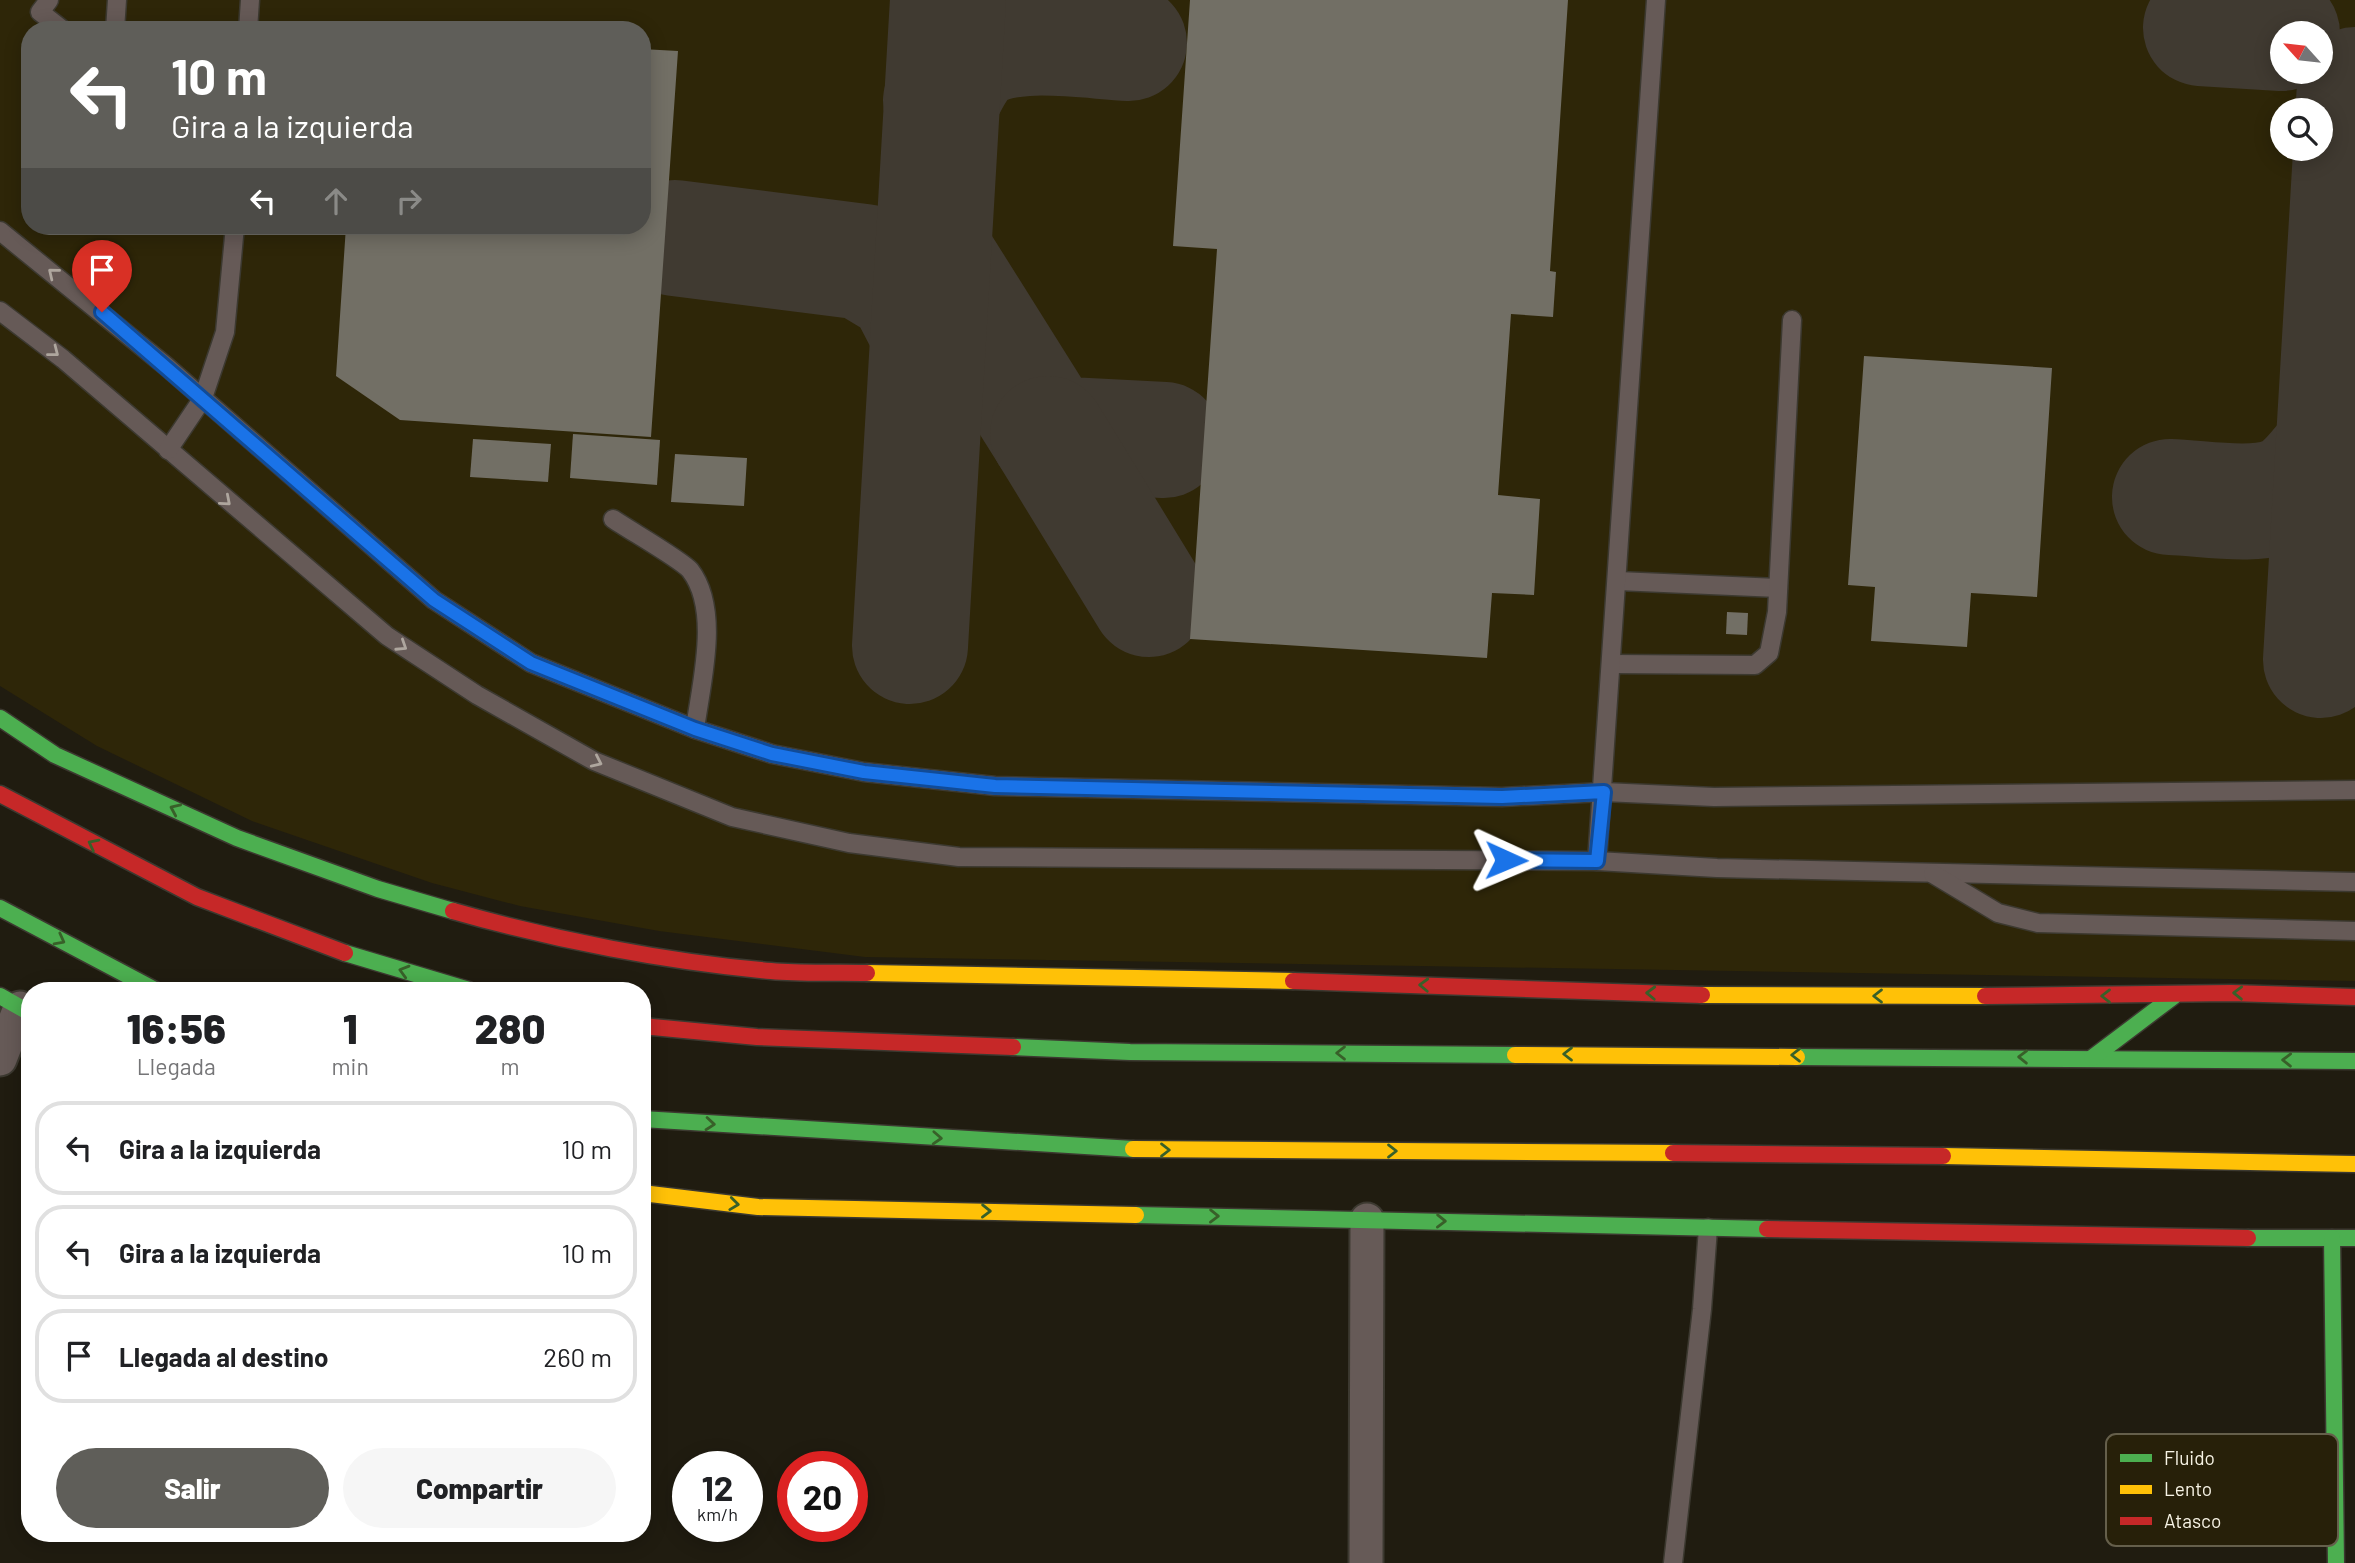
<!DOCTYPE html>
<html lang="es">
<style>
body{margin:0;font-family:Barlow,sans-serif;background:#f6f6f6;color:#202124;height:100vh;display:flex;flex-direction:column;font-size:26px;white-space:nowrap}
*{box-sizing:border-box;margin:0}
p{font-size:23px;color:#757577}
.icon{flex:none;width:38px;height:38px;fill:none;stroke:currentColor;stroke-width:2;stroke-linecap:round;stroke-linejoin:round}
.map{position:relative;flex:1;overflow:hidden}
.side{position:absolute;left:21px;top:982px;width:630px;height:560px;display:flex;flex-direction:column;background:#fff;border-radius:28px;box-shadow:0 4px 18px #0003}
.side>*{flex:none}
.top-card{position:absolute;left:21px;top:21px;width:630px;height:214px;border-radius:28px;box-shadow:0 4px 18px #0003;background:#5f5e59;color:#fff;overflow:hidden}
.needle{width:46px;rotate:297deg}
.fabs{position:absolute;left:2270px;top:21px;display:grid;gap:14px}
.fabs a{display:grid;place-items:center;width:63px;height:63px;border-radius:50%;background:#fff;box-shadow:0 4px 18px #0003;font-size:35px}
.speed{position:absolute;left:672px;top:1451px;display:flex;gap:14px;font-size:35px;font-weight:700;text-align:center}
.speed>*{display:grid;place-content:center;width:91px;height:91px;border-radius:50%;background:#fff;box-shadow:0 4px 18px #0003;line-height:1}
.speed small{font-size:18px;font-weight:400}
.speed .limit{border:10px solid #d22;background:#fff;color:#111}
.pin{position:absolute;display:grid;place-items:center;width:60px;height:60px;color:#fff;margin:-72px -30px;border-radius:50% 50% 50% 0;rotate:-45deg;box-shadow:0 0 7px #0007}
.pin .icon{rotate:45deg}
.me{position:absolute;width:77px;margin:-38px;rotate:91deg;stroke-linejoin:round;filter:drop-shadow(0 0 5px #0008)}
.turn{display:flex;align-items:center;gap:24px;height:147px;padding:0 35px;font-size:32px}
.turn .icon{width:91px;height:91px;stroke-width:2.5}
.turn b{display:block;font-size:49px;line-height:60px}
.lanes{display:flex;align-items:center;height:66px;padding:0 35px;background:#0003;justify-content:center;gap:35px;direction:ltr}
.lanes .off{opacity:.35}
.eta{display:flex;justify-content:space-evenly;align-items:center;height:119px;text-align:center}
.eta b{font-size:42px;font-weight:800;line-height:49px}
.primary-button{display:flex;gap:14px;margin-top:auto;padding:14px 35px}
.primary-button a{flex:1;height:80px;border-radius:42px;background:#5f5e59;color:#fff;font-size:28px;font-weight:800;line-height:80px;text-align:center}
.primary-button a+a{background:#f6f6f6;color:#202124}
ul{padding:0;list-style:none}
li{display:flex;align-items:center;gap:21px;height:94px;margin:0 14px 10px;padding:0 21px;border:4px solid #e0e0e0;border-radius:28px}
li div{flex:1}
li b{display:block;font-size:26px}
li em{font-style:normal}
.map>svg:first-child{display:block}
.built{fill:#2e2608;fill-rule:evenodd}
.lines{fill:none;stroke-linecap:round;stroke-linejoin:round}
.taxiway{stroke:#403a31;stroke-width:116}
.building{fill:#726f65}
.lane-casing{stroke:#3c3930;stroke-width:21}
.street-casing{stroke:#3c3930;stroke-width:37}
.fast-casing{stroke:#3c3930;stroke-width:19}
.slow-casing{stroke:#3c3930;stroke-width:19}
.jam-casing{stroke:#3c3930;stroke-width:19}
.lane{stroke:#665a57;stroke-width:18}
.street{stroke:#665a57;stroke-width:33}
.fast{stroke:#4caf50;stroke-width:16}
.slow{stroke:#ffc107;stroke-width:16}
.jam{stroke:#c62828;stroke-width:16}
.oneway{stroke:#aea69e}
.oneway2{stroke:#386029}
.route-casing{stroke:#114b97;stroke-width:18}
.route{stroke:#1a73e8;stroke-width:12}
.key{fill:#272009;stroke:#655f4b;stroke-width:2}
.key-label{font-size:19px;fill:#f7f3e5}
</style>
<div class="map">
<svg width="2355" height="1563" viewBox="0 0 2355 1563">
<rect width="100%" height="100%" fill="#201c10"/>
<path class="built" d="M 0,0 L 2355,0 L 2355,981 L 865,957 L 659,931 L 520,906 L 432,883 L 252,821 L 97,746 L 0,686 ZM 30,30 L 642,30 L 642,226 L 30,226 ZM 2282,33 L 2320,33 L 2320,72 L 2282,72 ZM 2282,110 L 2320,110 L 2320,149 L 2282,149 Z"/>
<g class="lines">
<g class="taxiway">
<path d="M 2201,28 L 2282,33"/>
<path d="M 941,101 C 948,87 955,71 966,59 C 999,25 1085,41 1129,43"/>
<path d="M 675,238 L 864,262 L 904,286 L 927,330"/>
<path d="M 933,251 L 1048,434 L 1164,440"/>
<path d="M 1048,434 L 1149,599"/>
<path d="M 2170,497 C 2205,498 2256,509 2289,493 C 2306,484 2319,465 2331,451"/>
<path d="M 910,646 L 948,0"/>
<path d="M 2321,660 L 2355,85"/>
</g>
</g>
<g class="building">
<path d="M 1190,0 L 1568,0 L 1550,271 L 1556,272 L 1553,317 L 1511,314 L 1498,495 L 1540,499 L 1534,595 L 1492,593 L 1487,658 L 1190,639 L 1217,249 L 1173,246 Z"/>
<path d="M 642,49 L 678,51 L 651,437 L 400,420 L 336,376 L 346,226 L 642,226 Z"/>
<path d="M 1864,356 L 2052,368 L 2037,597 L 1971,593 L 1967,647 L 1871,641 L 1875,587 L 1848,585 Z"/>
<path d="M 573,434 L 660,440 L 657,485 L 570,478 Z"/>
<path d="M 473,439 L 551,444 L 548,482 L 470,477 Z"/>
<path d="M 675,454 L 747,458 L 744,506 L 671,502 Z"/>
<path d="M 1727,612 L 1748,613 L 1747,635 L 1726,634 Z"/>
</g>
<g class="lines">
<g class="lane-casing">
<g id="lane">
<path d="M 49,0 L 40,12 L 63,30"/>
<path d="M 115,30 L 117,0"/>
<path d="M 248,30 L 250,0"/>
<path d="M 0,231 L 166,366 L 434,600 L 531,663 L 695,729 L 772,754 L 864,772 L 995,786 L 1502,797 L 1604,792 L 1714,797 L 2355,790"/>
<path d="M 0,311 L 63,359 L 387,636 L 477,695 L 594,761 L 732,817 L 849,843 L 959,857 L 1597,861 L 1717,868 L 2355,882"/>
<path d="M 168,450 L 203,398 L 225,332 L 235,226"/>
<path d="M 613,519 C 629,530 680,559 690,570 C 721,610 701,683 695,729"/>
<path d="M 1618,581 L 1778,588"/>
<path d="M 1612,664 L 1755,665 L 1769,653 L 1777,612 L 1792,320"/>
<path d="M 1597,861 L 1656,0"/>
<path d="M 1933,874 L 1998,913 L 2038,923 L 2355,931"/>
<path d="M 1673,1563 L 1702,1309 L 1708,1228"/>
</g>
</g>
<g class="street-casing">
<g id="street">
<path d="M 0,1059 L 20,1008"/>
<path d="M 1366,1563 L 1367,1220"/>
</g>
</g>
<g class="fast-casing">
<g id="fast">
<path d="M 0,718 L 55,755 L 237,838 L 378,889 L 453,911"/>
<path d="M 0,908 L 155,990"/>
<path d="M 345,953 L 469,990"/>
<path d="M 0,996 L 30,1013"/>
<path d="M 1013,1047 L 1130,1052 L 1515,1055"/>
<path d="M 1797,1057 L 2355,1061"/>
<path d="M 2092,1058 L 2174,996"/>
<path d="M 642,1119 L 1133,1149"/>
<path d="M 1136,1215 L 1767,1229"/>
<path d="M 2248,1238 L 2355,1238"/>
<path d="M 2332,1238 L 2336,1563"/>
</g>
</g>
<g class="slow-casing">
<g id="slow">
<path d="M 867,973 L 1293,981"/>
<path d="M 1702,995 L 1985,996"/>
<path d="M 1515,1055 L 1797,1057"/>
<path d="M 1133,1149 L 1673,1153"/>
<path d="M 1943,1156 L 2355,1164"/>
<path d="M 642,1193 L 758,1207 L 1136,1215"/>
</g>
</g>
<g class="jam-casing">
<g id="jam">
<path d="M 0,794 L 197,897 L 345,953"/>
<path d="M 453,911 C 554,940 667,962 771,971 C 803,974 835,972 867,973"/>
<path d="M 1293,981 L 1702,995"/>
<path d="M 1985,996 L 2231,993 L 2355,997"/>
<path d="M 642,1026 L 757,1037 L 1013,1047"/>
<path d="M 1673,1153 L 1943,1156"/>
<path d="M 1767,1229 L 2248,1238"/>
</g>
</g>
<use href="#lane" class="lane"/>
<use href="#street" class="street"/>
<use href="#fast" class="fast"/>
<use href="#slow" class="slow"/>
<use href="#jam" class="jam"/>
</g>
<defs><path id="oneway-chevron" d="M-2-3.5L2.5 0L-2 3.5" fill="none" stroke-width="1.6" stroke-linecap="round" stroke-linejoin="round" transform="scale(1.75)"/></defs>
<g class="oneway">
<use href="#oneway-chevron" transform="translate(53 273) rotate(-141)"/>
<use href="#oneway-chevron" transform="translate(54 352) rotate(38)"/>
<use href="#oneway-chevron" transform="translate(226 501) rotate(41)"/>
<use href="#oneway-chevron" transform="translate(402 646) rotate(33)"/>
<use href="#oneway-chevron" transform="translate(597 762) rotate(25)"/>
</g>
<g class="oneway2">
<use href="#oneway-chevron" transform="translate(175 809) rotate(-156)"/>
<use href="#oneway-chevron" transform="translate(93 844) rotate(-153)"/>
<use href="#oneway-chevron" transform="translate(60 940) rotate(28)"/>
<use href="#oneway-chevron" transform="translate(404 971) rotate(-164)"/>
<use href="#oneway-chevron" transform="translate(1424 985) rotate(-178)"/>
<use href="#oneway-chevron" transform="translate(1651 993) rotate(-178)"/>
<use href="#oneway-chevron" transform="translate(2238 993) rotate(-179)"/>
<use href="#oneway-chevron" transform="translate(1878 996) rotate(180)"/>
<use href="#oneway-chevron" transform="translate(2106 996) rotate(180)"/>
<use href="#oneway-chevron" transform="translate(1341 1053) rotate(-180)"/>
<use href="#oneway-chevron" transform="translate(1568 1054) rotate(-180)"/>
<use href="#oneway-chevron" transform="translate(1796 1055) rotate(-180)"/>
<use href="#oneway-chevron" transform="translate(2023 1057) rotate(-179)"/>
<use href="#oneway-chevron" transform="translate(2287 1060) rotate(-179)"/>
<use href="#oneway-chevron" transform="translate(710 1124) rotate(5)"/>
<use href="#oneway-chevron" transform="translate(937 1138) rotate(3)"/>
<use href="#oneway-chevron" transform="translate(1165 1150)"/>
<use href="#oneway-chevron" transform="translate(1392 1151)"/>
<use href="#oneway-chevron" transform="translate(734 1204) rotate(7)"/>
<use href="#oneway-chevron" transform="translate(986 1211) rotate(1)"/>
<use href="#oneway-chevron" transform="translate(1214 1216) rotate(1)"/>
<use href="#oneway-chevron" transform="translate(1441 1221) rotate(1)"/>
</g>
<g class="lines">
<g class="route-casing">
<path id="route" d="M 102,312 L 434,600 L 531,663 L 695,729 L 772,754 L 864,772 L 995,786 L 1502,797 L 1604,792 L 1597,861 L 1506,860"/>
</g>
<use href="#route" class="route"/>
</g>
<rect x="2106" y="1434" width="232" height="112" rx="10" class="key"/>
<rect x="2120" y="1454" width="32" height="8" fill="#4caf50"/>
<rect x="2120" y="1485" width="32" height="9" fill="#ffc107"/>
<rect x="2120" y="1517" width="32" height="8" fill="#c62828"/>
<g class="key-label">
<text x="2164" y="1465">Fluido</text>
<text x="2164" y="1496">Lento</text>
<text x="2164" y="1528">Atasco</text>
</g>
</svg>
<div class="fabs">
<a><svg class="needle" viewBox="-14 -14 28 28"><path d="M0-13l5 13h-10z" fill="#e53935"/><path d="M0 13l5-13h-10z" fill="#757577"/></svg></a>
<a><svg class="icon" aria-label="search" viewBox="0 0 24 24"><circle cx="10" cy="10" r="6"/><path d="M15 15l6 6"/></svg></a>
</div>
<div class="speed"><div>12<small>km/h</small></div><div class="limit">20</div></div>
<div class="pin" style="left:102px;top:312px;background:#d93025"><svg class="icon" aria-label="arrive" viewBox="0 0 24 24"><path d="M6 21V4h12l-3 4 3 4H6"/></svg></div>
<svg class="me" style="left:1506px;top:860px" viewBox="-20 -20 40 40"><path d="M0-17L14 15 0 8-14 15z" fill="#1a73e8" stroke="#fff" stroke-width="4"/></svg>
<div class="top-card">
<div class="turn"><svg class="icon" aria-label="left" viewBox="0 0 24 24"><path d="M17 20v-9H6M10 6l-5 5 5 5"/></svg><div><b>10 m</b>Gira a la izquierda</div></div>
<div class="lanes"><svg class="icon" aria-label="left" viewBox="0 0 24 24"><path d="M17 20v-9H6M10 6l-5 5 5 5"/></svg><svg class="icon off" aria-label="ahead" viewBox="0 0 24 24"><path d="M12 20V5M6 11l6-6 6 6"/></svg><svg class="icon off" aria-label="right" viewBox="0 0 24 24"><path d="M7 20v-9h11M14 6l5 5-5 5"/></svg></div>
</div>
<section class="side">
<div class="eta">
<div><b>16:56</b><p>Llegada</p></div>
<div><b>1</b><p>min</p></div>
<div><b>280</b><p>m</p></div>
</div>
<ul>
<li><svg class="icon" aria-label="left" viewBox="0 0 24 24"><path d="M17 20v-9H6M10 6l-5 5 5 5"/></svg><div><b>Gira a la izquierda</b></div><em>10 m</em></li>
<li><svg class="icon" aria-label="left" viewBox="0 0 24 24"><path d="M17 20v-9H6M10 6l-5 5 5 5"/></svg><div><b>Gira a la izquierda</b></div><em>10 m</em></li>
<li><svg class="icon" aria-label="arrive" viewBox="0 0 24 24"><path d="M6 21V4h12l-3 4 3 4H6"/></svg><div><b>Llegada al destino</b></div><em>260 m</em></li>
</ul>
<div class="primary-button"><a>Salir</a><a>Compartir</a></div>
</section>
</div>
